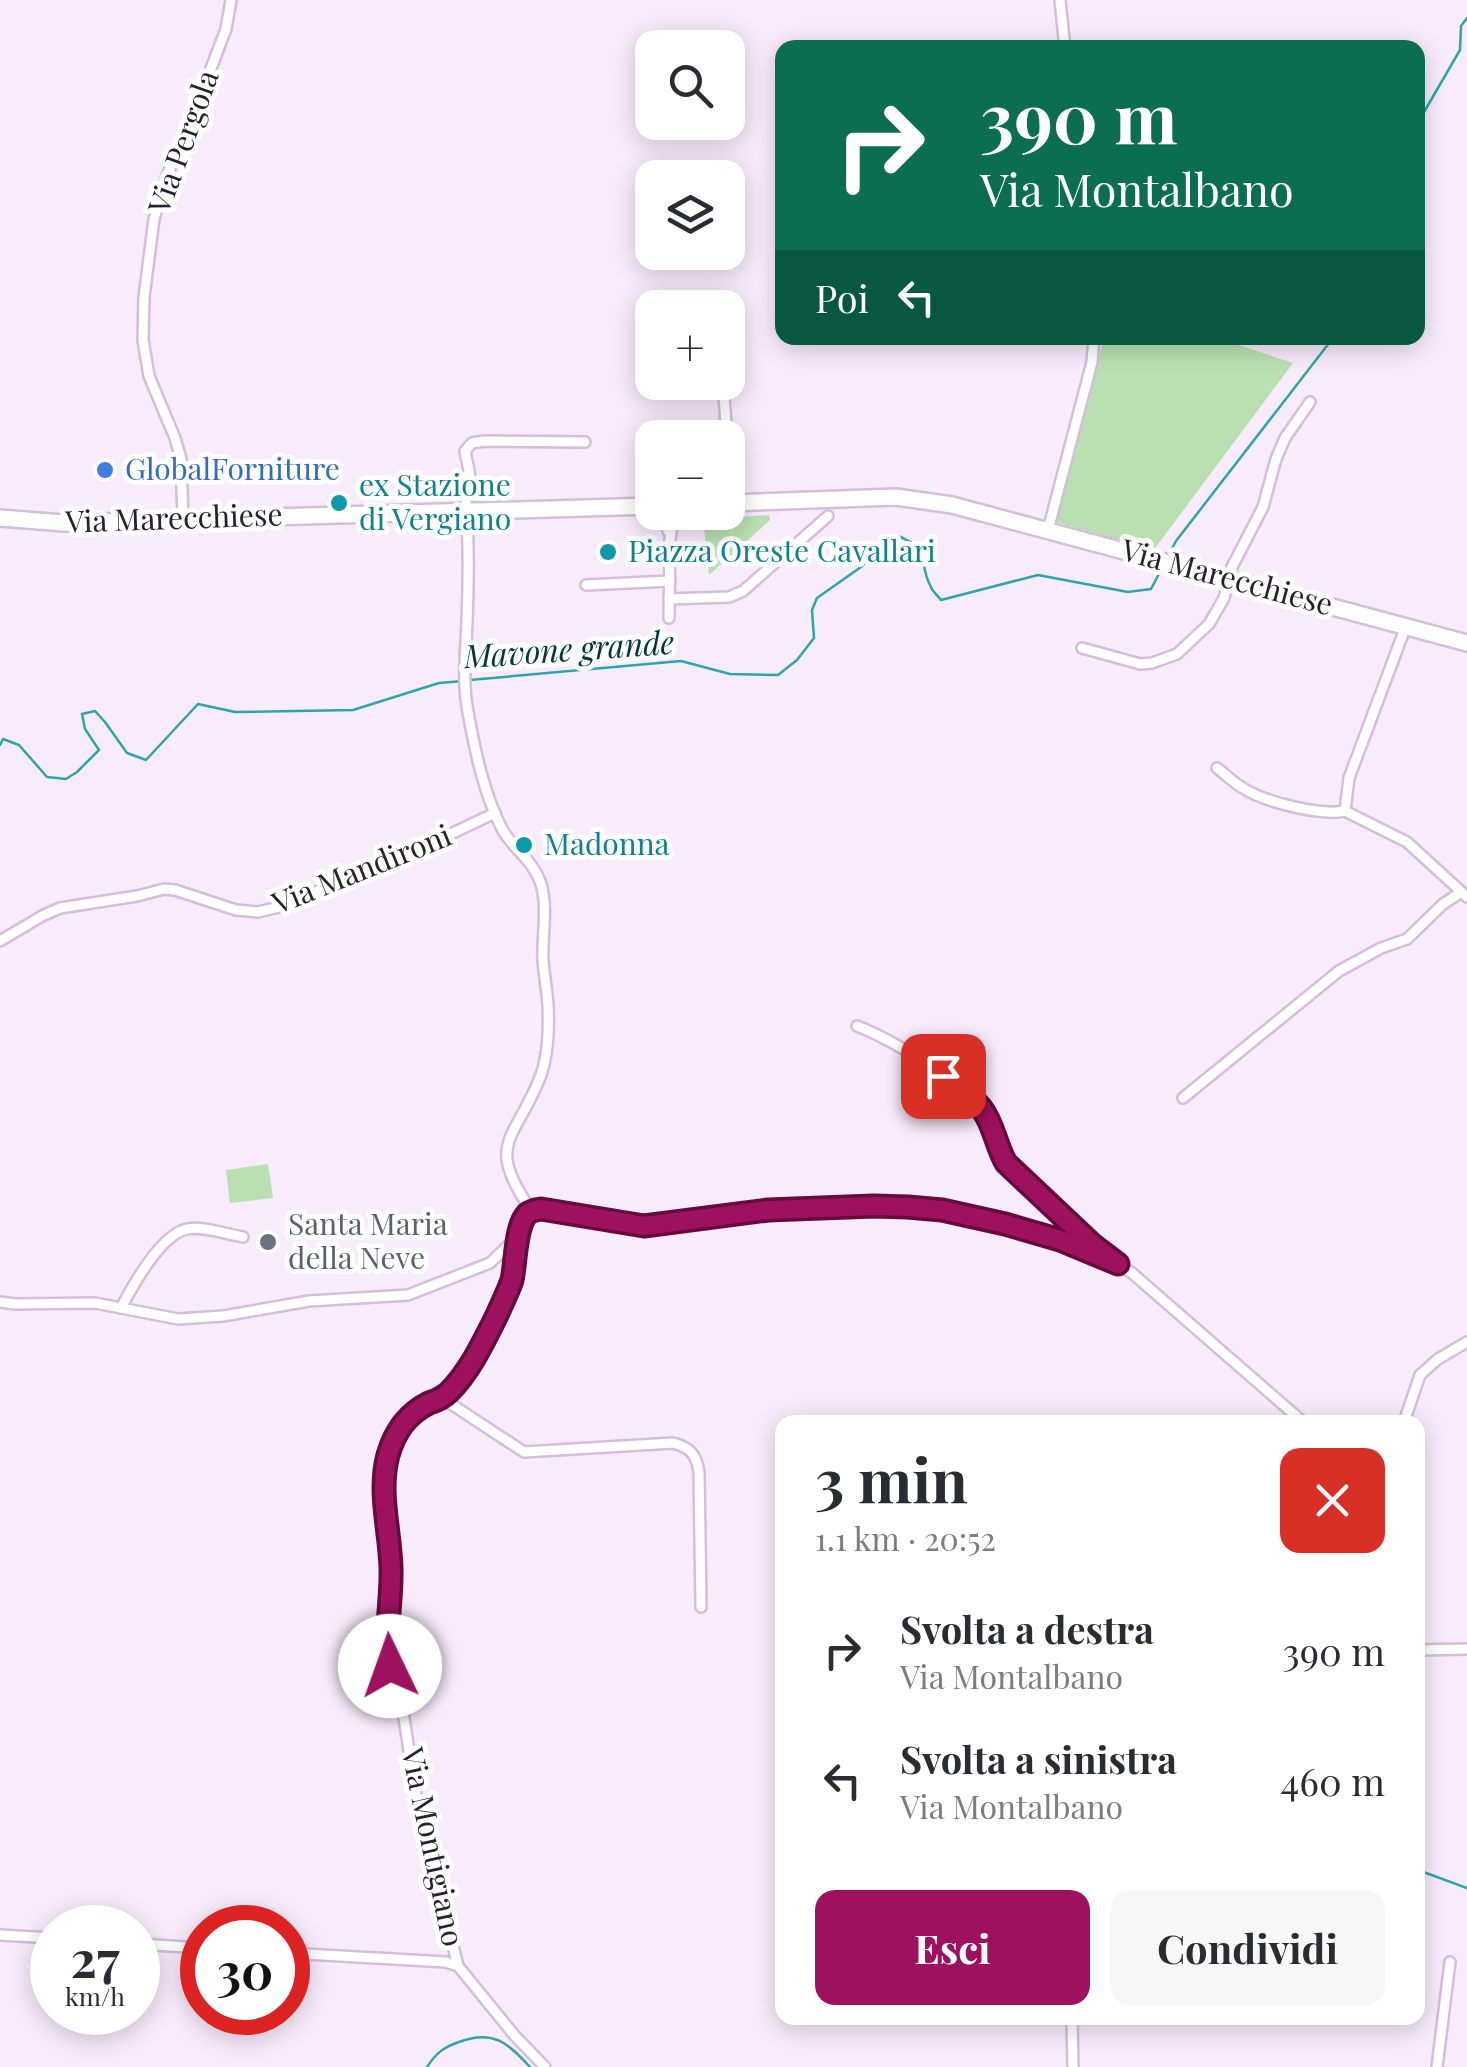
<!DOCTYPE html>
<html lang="it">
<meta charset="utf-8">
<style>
body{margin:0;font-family:"Playfair Display",serif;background:#f7f7f7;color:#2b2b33;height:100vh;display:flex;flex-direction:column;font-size:38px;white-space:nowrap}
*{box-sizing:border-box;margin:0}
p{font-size:32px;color:#7c7c81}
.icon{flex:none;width:55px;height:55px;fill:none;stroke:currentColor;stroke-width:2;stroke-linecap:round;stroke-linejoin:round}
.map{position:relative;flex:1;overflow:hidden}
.sheet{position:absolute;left:775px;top:1415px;width:650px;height:610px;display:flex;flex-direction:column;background:#fff;border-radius:20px;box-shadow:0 5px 25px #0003}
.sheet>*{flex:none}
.top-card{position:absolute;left:775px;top:40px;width:650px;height:305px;border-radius:20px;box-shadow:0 5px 25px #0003;background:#0b6e4f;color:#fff;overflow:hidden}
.fabs{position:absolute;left:635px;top:30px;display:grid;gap:20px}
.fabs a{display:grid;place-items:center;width:110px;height:110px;border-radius:20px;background:#fff;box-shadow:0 5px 25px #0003;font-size:50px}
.speed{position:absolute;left:30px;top:1905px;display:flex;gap:20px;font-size:50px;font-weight:700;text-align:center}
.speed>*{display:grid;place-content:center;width:130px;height:130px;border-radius:50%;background:#fff;box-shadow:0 5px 25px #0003;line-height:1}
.speed small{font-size:25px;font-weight:400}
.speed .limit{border:15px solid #d22;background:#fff;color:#111}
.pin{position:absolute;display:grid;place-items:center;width:85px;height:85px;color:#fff;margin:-42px;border-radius:20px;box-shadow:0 5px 15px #0006}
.me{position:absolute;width:110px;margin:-55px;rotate:357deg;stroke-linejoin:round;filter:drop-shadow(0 0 8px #0008)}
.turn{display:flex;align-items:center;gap:35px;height:210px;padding:0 40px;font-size:45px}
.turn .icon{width:130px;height:130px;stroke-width:2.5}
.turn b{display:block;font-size:70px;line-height:85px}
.then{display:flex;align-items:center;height:95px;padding:0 40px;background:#0003;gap:20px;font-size:38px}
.round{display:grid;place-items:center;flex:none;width:105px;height:105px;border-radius:20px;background:#f7f7f7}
.overview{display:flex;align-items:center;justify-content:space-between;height:170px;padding:0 40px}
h1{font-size:60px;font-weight:700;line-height:75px}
.cta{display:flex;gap:20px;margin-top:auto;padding:20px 40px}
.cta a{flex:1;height:115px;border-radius:20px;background:#9d115e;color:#fff;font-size:40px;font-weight:700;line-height:115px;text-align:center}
.cta a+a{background:#f7f7f7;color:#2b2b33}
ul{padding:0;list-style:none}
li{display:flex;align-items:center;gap:30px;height:130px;padding:0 40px}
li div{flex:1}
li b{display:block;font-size:38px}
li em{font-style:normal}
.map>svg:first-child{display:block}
.green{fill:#bae0b1}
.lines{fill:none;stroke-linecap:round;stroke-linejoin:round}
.stream{stroke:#2da5ac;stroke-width:2.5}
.minor-casing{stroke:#d4beda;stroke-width:14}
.primary-casing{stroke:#d4beda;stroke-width:20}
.minor{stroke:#fff;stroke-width:9}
.primary{stroke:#fff;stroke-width:15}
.route-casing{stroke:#660b3d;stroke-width:25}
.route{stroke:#9d115e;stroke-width:18}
.shop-dot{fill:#3f7fe0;stroke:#fdfdfd;stroke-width:4}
.culture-dot{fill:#0f9aa8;stroke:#fdfdfd;stroke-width:4}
.worship-dot{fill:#6b7280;stroke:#fdfdfd;stroke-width:4}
.labels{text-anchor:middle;stroke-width:10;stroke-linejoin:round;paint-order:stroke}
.street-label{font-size:30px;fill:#28202b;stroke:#fdfdfd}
.shop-label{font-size:30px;fill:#366cbe;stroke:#fdfdfd;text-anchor:start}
.culture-label{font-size:30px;fill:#0d838f;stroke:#fdfdfd;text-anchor:start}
.worship-label{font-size:30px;fill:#5b616d;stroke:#fdfdfd;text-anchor:start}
.water-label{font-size:32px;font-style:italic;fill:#003739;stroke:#fdfdfd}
</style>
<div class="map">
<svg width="1467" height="2067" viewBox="0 0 1467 2067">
<rect width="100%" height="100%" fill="#f8ebfc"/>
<g class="green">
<path d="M 1104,338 L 1217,338 L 1293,363 L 1153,551 L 1056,522 Z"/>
<path d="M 769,515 L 770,520 L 709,575 L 703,519 Z"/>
<path d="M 268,1164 L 273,1198 L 230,1203 L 226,1170 Z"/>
</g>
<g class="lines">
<g class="stream">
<path d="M 1418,134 L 1424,112 L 1460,50 L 1461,26 L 1467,18"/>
<path d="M 1168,556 L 1176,541 L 1333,338"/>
<path d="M 470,680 L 681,661 L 730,674 L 778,675 L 797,660 L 814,638 L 812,610 L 817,598 L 861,567 L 896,535 C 935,551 916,560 931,587 C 933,592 938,596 941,600 L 1038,575 L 1128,592 L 1151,589 L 1162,568"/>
<path d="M 0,745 L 3,739 L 19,745 L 47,777 L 66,779 L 77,772 L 99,750 L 85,729 L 82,714 L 95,711 L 105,722 L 127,753 L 146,760 L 198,704 L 235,712 L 353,710 L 439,683 L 463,681"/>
<path d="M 1418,1870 L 1467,1888"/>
<path d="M 427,2067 C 436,2053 444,2047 459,2042 C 493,2029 508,2043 530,2067"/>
</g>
<g class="minor-casing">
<g id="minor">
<path d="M 1060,0 L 1065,48"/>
<path d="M 723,382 L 727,438"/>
<path d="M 728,445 L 732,503"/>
<path d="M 663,512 L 668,531"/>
<path d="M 183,519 L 181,459 L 175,438 L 149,376 L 143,340 L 144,297 L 154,219 L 167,175 L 191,121 L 226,29 L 231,0"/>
<path d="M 1048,530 L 1092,362 L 1094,338"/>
<path d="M 586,585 L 670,581"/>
<path d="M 669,599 L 729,597 L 743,591 L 828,516"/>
<path d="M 669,618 L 670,539 L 674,512"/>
<path d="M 1406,626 L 1349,778 L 1345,811 L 1407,842 L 1467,897"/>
<path d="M 1082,648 L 1140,664 L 1152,663 L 1177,654 L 1209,624 L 1224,598 L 1232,567 L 1263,507 L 1276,459 L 1285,438 L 1310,402"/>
<path d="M 1217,768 C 1226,775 1234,783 1243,788 C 1264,802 1321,816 1345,811"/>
<path d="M 0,941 L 42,916 L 60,908 L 137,896 L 164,889 L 175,890 L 236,910 L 258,912 L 283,906 L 436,841 L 495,813"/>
<path d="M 857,1026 C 893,1040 955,1078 980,1107 C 994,1123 995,1145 1006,1163 L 1108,1257"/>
<path d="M 1183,1098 L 1339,971 L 1381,948 L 1407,939 L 1443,904 L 1460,893"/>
<path d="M 531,1210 C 485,1144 514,1141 539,1080 C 548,1059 549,1028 548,1005 C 547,990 544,975 543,960 C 542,936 548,907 541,884 C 534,861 513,849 502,829 C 484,794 475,751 468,712 C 462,682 466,651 467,621 C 469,573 469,525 464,477 L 470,476 L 465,451 L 472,443 L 484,441 L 585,442"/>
<path d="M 531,1210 L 541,1209 L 644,1226 L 769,1211 L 874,1206 L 942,1210 L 1005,1224 L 1059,1240 L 1118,1265 L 1132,1273 L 1303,1422"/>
<path d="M 0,1302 L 15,1304 L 95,1303 L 178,1319 L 223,1316 L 309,1301 L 408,1295 L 490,1263 L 513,1241 L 526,1215 L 531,1210"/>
<path d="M 121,1308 C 132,1287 161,1234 187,1229 C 203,1226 226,1234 243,1237"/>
<path d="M 442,1398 L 524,1452 L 673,1443 C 691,1448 696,1454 699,1472 L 701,1607"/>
<path d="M 1404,1422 L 1420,1375 L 1438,1359 L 1467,1342"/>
<path d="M 1418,1650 L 1467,1649"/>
<path d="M 0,1935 L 52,1938"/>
<path d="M 138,1944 L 202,1948"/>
<path d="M 288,1953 L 446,1962 L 458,1966 L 515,2036 L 545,2067"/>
<path d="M 458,1966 L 417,1802 L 401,1699 L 390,1667 L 386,1640 L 391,1589 L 391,1563 L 383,1487 L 387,1459 L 393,1439 L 402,1424 L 413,1413 L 446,1395 L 459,1381 L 499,1311 L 510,1285 L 516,1259 L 519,1230"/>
<path d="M 1072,2018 L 1073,2067"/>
<path d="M 1437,2067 L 1450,1962"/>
</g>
</g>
<g class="primary-casing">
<g id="primary">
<path d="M 728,503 L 896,497 L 952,505 L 1467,643"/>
<path d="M 0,518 L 64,523 L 652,506"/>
</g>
</g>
<use href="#minor" class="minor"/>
<use href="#primary" class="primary"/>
</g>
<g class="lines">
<g class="route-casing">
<path id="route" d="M 390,1666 C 384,1629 392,1604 391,1568 C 390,1530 378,1492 388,1455 C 395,1431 407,1414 429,1403 C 437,1400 443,1398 449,1392 C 470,1371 484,1341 497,1315 C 502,1303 508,1292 512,1280 C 516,1262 515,1227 527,1214 C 532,1210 535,1210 541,1209 L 644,1226 L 768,1210 L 874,1206 L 908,1207 L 942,1210 L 1005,1224 L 1060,1240 L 1118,1264 L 1093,1245 L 1006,1163 C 996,1146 994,1125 982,1109 C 972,1096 956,1086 943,1076"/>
</g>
<use href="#route" class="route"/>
</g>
<circle class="shop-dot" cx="105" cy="470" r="10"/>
<g class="culture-dot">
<circle cx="339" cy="503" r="10"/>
<circle cx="608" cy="552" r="10"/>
<circle cx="524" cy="845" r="10"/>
</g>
<circle class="worship-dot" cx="268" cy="1242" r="10"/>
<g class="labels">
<g class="street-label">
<text transform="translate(184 142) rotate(-70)" y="10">Via Pergola</text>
<text transform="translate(174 519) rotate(-2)" y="10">Via Marecchiese</text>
<text transform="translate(1227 578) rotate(15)" y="10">Via Marecchiese</text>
<text transform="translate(362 870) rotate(-22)" y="10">Via Mandironi</text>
<text transform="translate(432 1847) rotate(78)" y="10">Via Montigiano</text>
</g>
<g class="shop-label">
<text x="125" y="480">GlobalForniture</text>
</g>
<g class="culture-label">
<text x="359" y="496">ex Stazione<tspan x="359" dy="34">di Vergiano</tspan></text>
<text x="628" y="562">Piazza Oreste Cavallari</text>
<text x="544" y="855">Madonna</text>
</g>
<g class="worship-label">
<text x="288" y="1235">Santa Maria<tspan x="288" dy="34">della Neve</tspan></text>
</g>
<g class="water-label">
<text transform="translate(569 650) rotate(-4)" y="11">Mavone grande</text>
</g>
</g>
</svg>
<div class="fabs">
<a><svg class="icon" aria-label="search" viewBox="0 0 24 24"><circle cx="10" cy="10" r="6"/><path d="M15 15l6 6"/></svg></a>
<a><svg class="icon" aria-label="layers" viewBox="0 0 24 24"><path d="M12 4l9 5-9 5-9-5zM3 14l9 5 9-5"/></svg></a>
<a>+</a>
<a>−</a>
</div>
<div class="speed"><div>27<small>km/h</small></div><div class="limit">30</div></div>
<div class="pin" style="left:943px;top:1076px;background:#d93025"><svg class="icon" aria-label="arrive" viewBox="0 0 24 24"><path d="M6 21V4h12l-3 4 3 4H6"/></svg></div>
<svg class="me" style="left:390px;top:1666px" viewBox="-20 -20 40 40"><circle r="19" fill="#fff"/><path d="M0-13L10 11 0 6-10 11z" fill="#9d115e"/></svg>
<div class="top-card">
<div class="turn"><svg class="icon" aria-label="right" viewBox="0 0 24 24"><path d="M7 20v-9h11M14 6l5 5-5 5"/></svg><div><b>390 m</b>Via Montalbano</div></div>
<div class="then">Poi<svg class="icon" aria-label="left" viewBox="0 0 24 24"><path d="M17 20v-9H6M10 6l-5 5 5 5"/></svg></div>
</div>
<section class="sheet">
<div class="overview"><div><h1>3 min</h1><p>1.1 km · 20:52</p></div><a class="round" style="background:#d93025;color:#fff"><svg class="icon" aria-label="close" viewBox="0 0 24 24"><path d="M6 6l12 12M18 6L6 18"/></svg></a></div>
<ul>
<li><svg class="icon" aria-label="right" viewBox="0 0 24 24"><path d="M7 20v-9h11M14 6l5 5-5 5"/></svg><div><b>Svolta a destra</b><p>Via Montalbano</p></div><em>390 m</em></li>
<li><svg class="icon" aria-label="left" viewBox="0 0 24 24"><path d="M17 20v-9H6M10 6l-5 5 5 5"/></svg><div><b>Svolta a sinistra</b><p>Via Montalbano</p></div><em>460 m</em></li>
</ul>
<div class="cta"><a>Esci</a><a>Condividi</a></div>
</section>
</div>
